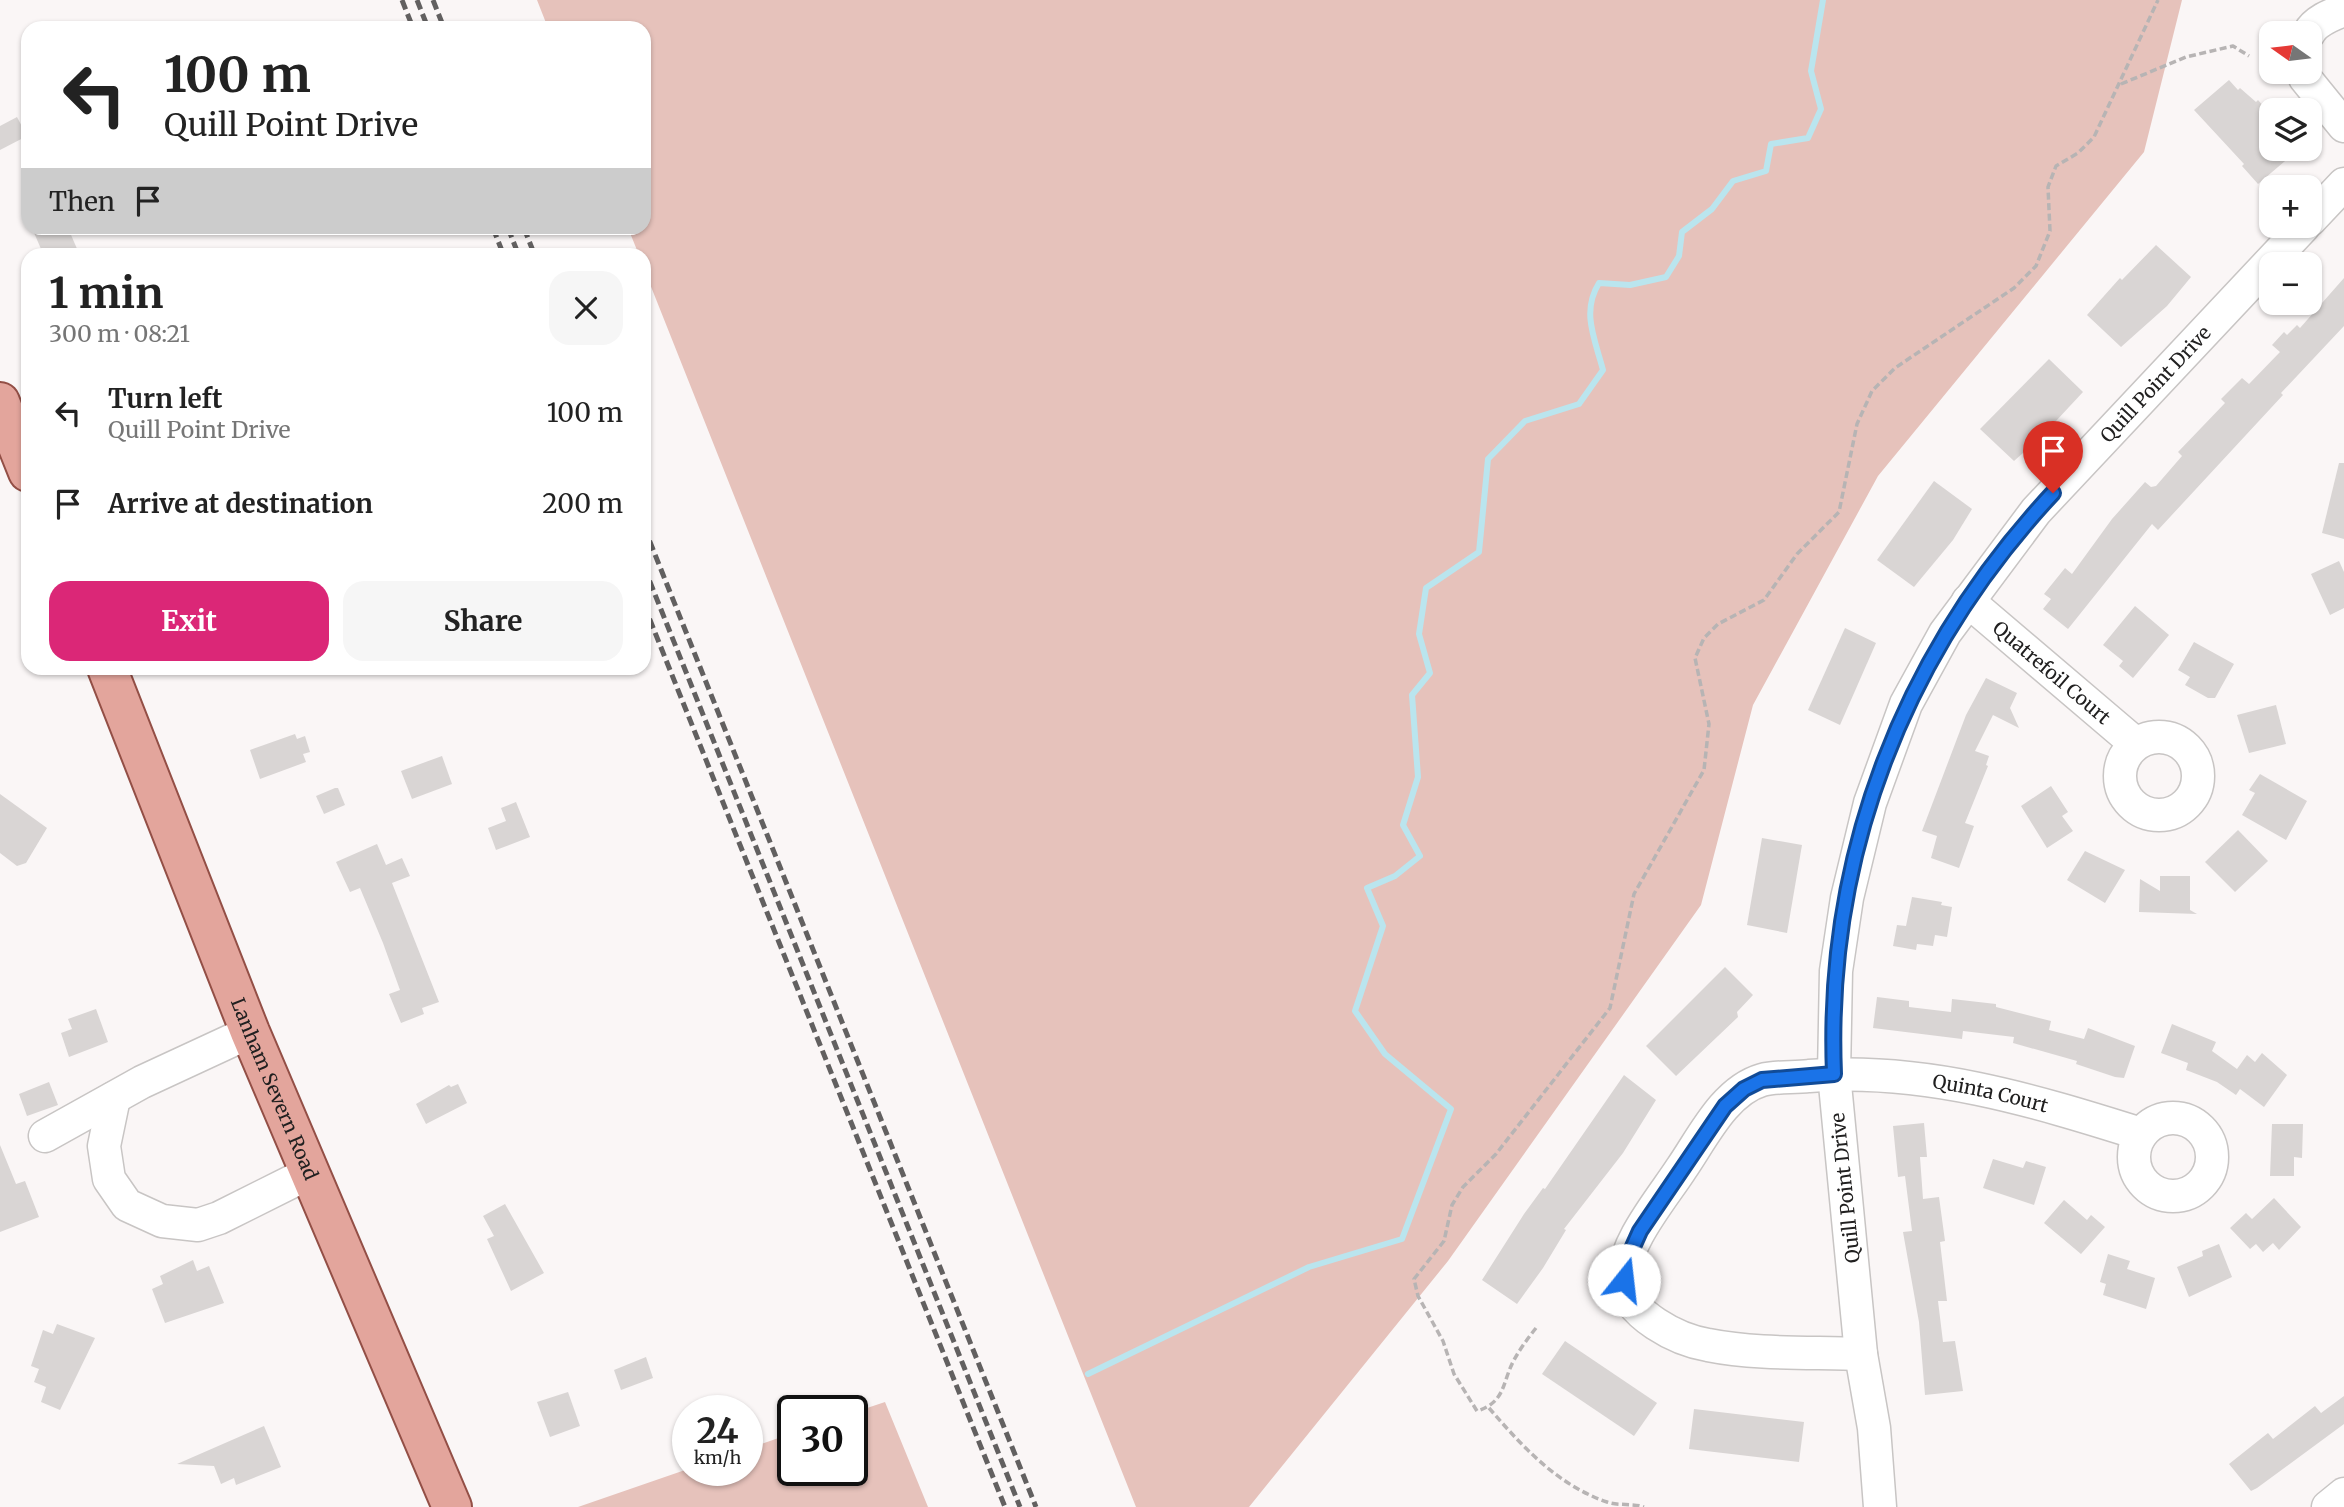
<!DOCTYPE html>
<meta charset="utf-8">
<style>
body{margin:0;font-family:Merriweather,serif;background:#f6f6f6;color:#222;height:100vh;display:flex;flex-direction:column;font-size:26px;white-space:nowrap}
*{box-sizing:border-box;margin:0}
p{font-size:23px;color:#767676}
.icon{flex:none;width:38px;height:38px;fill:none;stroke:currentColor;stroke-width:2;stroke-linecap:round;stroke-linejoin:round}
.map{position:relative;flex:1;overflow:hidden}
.drawer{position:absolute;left:21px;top:248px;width:630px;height:427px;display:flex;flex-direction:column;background:#fff;border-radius:21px;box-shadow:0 2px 5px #0004}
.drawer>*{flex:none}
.banner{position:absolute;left:21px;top:21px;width:630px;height:214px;border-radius:21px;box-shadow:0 2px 5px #0004;background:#fff;color:#222;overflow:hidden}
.needle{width:46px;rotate:284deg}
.tools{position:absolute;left:2259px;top:21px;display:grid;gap:14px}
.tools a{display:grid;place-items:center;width:63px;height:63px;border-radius:14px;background:#fff;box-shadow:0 2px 5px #0004;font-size:35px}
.speed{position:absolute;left:672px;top:1395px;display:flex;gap:14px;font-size:35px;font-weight:700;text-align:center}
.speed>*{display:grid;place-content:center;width:91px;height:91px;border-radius:50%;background:#fff;box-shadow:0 2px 5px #0004;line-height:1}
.speed small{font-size:18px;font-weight:400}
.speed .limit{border:4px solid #111;border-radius:10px;background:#fff;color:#111}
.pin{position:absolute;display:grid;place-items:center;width:60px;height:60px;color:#fff;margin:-72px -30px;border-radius:50% 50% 50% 0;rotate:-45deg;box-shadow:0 0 7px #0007}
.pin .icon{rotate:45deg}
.me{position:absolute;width:77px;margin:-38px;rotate:16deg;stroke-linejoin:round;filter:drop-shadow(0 0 5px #0008)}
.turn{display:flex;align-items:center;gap:24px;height:147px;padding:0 28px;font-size:32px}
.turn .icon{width:91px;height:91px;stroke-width:2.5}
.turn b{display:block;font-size:49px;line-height:60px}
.then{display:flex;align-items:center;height:66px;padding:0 28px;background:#0003;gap:14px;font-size:26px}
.round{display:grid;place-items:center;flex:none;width:74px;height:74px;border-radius:21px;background:#f6f6f6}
.summary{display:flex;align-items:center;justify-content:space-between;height:119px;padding:0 28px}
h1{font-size:42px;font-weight:700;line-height:52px}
.primary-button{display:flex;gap:14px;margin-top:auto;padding:14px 28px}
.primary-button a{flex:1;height:80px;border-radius:21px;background:#db2777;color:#fff;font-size:28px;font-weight:700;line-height:80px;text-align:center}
.primary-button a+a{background:#f6f6f6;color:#222}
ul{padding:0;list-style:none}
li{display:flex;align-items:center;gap:21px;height:91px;padding:0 28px}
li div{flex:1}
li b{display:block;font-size:26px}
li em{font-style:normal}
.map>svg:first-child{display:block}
.green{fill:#e6c2bb}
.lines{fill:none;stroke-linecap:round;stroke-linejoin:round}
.stream{stroke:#bae5ee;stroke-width:6}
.building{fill:#d9d5d4}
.minor-casing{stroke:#c8c5c4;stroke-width:35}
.major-casing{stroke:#934f46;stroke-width:42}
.path{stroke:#b7b4b4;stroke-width:3.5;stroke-dasharray:7 3.5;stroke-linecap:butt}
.minor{stroke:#fff;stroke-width:32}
.major{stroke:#e3a59c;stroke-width:38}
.rail{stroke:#626060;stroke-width:5;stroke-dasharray:10 5;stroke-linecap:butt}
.route-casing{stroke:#114b97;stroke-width:18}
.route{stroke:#1a73e8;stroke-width:12}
.labels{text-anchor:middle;stroke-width:5;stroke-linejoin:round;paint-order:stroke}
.street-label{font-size:19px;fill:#212020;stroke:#fff}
</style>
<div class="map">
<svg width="2344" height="1507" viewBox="0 0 2344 1507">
<rect width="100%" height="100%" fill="#faf6f6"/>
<g class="green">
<path d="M 537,0 L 2182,0 L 2144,152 L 1878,476 L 1753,705 L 1701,905 L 1448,1261 L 1249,1507 L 1136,1507 L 644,269 L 644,256 L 639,255 L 628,228 L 644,228 L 644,28 L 548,28 Z"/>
<path d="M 885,1402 L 928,1507 L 578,1507 L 688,1469 L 747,1470 L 747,1449 L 793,1433 L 793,1470 L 852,1470 L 852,1413 Z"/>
</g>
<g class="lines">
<path class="stream" d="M 1088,1374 L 1309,1267 L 1402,1239 L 1451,1109 L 1385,1054 L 1355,1011 L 1383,926 L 1367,888 L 1395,876 L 1420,856 L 1403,825 L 1418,777 L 1412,695 L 1430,673 L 1419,634 L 1426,588 L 1479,552 L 1488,459 L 1525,421 L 1579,404 L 1603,370 C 1595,339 1581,312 1599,283 L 1630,285 L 1666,277 L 1679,256 L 1682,232 L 1712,209 L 1733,181 L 1766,171 L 1771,144 L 1808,138 L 1821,109 L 1811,71 L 1823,0"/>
</g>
<g class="building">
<path d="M 2229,80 L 2238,90 L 2240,88 L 2256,102 L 2258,100 L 2272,116 L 2272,149 L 2299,149 L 2258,184 L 2242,166 L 2244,164 L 2194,110 Z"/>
<path d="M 17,117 L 27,136 L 0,150 L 0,126 Z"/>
<path d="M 32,228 L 68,228 L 78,251 L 66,256 L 44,256 Z"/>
<path d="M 2156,245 L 2191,277 L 2167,306 L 2121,347 L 2087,315 L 2120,278 L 2122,280 Z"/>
<path d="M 2344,278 L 2344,326 L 2281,393 L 2283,395 L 2158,530 L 2152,524 L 2068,629 L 2043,609 L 2051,599 L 2044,594 L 2065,568 L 2072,574 L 2112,519 L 2145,482 L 2151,487 L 2156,486 L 2182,456 L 2178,452 L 2225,403 L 2221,399 L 2242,378 L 2249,384 L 2280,352 L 2272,345 L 2284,332 L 2287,335 L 2297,325 L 2300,328 Z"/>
<path d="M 2049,359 L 2083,392 L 2042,436 L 2014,461 L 1980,429 Z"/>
<path d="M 2339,463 L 2344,463 L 2344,539 L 2322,533 Z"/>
<path d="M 1934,481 L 1972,509 L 1953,540 L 1914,587 L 1877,560 Z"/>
<path d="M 2339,561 L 2344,572 L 2344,608 L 2330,615 L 2311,574 Z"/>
<path d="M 2135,606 L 2169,635 L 2133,678 L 2119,666 L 2123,661 L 2103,645 Z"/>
<path d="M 1845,628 L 1876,643 L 1840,725 L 1808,710 Z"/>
<path d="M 2194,642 L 2234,664 L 2215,698 L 2208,698 L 2185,685 L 2190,677 L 2178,670 Z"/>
<path d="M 1986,678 L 2017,693 L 2010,708 L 2019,728 L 1993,715 L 1975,751 L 1989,756 L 1986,765 L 1988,766 L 1965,823 L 1974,826 L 1959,868 L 1931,858 L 1937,836 L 1922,831 L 1966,715 Z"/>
<path d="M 2276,705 L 2286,744 L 2249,753 L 2237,715 Z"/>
<path d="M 295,734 L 297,739 L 305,736 L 310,752 L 303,754 L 306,762 L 260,779 L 250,750 Z"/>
<path d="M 442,756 L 452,784 L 412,799 L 401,771 Z"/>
<path d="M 2260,774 L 2307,801 L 2286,840 L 2242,815 L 2255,793 L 2249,790 Z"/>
<path d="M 2051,786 L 2068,812 L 2062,816 L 2073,831 L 2047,848 L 2021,806 Z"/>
<path d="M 335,788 L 338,788 L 345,805 L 324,814 L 316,796 Z"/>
<path d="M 0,794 L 47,828 L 26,863 L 17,866 L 0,853 Z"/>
<path d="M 516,802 L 530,837 L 496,850 L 488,828 L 506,821 L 501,808 Z"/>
<path d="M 2238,830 L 2268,861 L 2235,892 L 2205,862 Z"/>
<path d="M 1762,838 L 1802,845 L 1787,933 L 1747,925 Z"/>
<path d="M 377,844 L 386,865 L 402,858 L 410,876 L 392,883 L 439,1002 L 422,1008 L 424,1014 L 401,1023 L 389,994 L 400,990 L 383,943 L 360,888 L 350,892 L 336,862 Z"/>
<path d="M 2085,851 L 2125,870 L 2105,903 L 2067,880 Z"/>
<path d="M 2160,876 L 2190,876 L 2190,910 L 2197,914 L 2139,912 L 2140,879 L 2160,891 Z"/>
<path d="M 1912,897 L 1942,902 L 1941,905 L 1952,907 L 1947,937 L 1935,935 L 1933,946 L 1917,944 L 1916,950 L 1893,946 L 1897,925 L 1906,926 Z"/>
<path d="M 1725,967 L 1753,995 L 1737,1012 L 1738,1017 L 1676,1076 L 1646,1046 Z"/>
<path d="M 1877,997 L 1909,1001 L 1909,1007 L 1951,1012 L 1952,999 L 1996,1004 L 1996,1007 L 2051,1021 L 2049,1030 L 2084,1039 L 2088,1028 L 2135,1046 L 2124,1078 L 2115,1077 L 2076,1064 L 2077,1061 L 2013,1043 L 2014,1037 L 1963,1031 L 1962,1039 L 1873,1028 Z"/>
<path d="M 96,1009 L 108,1042 L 69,1057 L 61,1033 L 72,1029 L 68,1019 Z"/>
<path d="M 2172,1024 L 2216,1042 L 2212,1051 L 2237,1069 L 2247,1055 L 2255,1062 L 2262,1053 L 2287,1075 L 2264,1107 L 2240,1089 L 2236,1095 L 2217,1082 L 2186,1070 L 2188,1063 L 2161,1053 Z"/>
<path d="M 1624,1075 L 1656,1100 L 1623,1153 L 1564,1229 L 1566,1230 L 1543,1268 L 1517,1304 L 1482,1280 L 1524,1214 L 1543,1188 L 1545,1189 Z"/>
<path d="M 49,1082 L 58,1105 L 27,1116 L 19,1094 Z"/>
<path d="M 458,1084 L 467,1103 L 426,1124 L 416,1104 L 449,1085 L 451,1087 Z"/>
<path d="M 1924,1123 L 1927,1157 L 1920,1157 L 1923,1199 L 1939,1197 L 1945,1241 L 1940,1242 L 1947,1301 L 1938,1301 L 1943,1342 L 1955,1341 L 1963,1391 L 1925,1395 L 1919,1322 L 1903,1232 L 1912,1231 L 1905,1176 L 1898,1177 L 1893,1126 Z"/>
<path d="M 2272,1124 L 2303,1124 L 2302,1158 L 2294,1157 L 2294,1176 L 2270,1176 Z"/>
<path d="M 0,1145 L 16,1184 L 25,1181 L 39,1217 L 0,1232 Z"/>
<path d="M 1993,1159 L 2023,1168 L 2026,1161 L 2046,1167 L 2034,1205 L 1983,1188 Z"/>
<path d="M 2274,1198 L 2301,1227 L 2279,1250 L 2273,1243 L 2263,1252 L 2256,1244 L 2250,1249 L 2230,1228 L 2246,1213 L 2252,1219 Z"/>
<path d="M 2064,1200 L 2087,1220 L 2091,1215 L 2105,1227 L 2081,1254 L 2044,1223 Z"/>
<path d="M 505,1204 L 544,1273 L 511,1291 L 487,1239 L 494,1236 L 483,1216 Z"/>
<path d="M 2219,1244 L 2232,1277 L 2189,1297 L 2177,1267 L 2203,1256 L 2202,1251 Z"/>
<path d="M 2108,1254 L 2130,1261 L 2127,1269 L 2155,1278 L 2146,1309 L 2103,1295 L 2106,1284 L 2100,1282 Z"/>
<path d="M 193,1260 L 197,1271 L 209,1266 L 224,1303 L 165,1323 L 152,1289 L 163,1284 L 160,1276 Z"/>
<path d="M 57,1324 L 95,1338 L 60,1410 L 41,1402 L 46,1387 L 34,1382 L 39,1369 L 31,1366 L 43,1330 L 53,1334 Z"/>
<path d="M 1565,1341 L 1657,1403 L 1634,1436 L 1542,1374 Z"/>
<path d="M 646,1357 L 653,1378 L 621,1390 L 614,1370 Z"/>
<path d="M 568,1392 L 580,1426 L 550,1437 L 537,1402 Z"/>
<path d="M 2344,1396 L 2344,1424 L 2257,1488 L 2251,1491 L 2229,1464 L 2268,1433 L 2273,1439 L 2315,1406 L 2321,1413 Z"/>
<path d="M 1694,1409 L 1804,1422 L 1799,1462 L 1689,1449 Z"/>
<path d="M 264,1426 L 281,1467 L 236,1485 L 234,1478 L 221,1484 L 214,1466 L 177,1464 Z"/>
</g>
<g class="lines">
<g class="minor-casing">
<g id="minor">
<path d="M 2309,33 C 2315,21 2331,15 2344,10"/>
<path d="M 2303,72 L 2305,78 L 2344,126"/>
<path d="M 2310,220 L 2344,184"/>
<path id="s1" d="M 1968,601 L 2136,744"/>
<circle cx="2159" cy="776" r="39"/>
<path d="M 114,1098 L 104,1146 L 109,1179 L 127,1205 L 162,1221 L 198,1225 L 219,1218 L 311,1172"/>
<circle cx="2173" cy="1157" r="39"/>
<path d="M 45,1136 L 142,1082 L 250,1032"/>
<path id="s2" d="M 1861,1354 C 1811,1352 1758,1355 1708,1345 C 1678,1340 1627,1315 1624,1281 C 1621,1246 1663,1197 1681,1169 C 1702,1139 1724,1091 1762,1080 C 1776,1076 1794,1078 1809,1076 C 1924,1067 2033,1100 2141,1134"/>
<path id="s3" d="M 1880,1507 L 1874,1428 L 1861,1354 L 1834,1074 L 1836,971 L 1847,898 L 1870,803 L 1906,704 L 1945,633 L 2036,511 L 2304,226"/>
<path d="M 2328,1507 L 2344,1494"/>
</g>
</g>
<g class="major-casing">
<g id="major">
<path d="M 0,402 L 28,472"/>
<path id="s4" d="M 107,668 L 250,1032 L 452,1507"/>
</g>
</g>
<g class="path">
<path d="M 2121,84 L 2186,57 L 2233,46 L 2249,56"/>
<path d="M 1536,1328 C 1528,1338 1520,1349 1514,1360 C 1502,1382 1506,1402 1477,1411 L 1454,1374 L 1443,1341 L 1418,1296 L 1414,1279 L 1444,1241 L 1452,1205 L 1463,1187 L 1496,1154 L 1610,1008 L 1634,894 L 1704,770 L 1709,724 L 1695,658 L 1704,638 L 1718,624 L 1764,600 L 1797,554 L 1839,512 L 1857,424 L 1872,391 L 1895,368 L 2014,288 L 2036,266 L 2050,231 L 2048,187 L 2056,166 L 2078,153 L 2094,137 L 2158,0"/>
<path d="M 1489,1408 C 1522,1446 1557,1485 1607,1502 C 1618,1506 1632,1503 1644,1507"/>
</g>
<use href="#minor" class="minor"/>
<use href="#major" class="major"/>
<g class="rail">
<path d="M 402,0 L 413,28"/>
<path d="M 417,0 L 428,28"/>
<path d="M 433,0 L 444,28"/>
<path d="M 493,228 L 504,256"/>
<path d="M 508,228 L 519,256"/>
<path d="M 524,228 L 535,256"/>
<path d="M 644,527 L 1036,1507"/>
<path d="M 644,567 L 1020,1507"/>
<path d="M 644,605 L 1005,1507"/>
</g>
</g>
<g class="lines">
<g class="route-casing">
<path id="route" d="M 1624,1280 L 1627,1260 L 1640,1231 L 1725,1106 L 1744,1089 L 1762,1080 L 1834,1074 C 1825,855 1904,653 2053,493"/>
</g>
<use href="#route" class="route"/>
</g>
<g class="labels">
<g class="street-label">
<text dy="7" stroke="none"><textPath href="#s3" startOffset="1223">Quill Point Drive</textPath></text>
<text dy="7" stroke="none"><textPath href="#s1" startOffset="110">Quatrefoil Court</textPath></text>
<text dy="7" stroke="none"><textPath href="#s4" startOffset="453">Lanham Severn Road</textPath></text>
<text dy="7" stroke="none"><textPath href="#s2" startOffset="746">Quinta Court</textPath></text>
<text transform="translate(1845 1188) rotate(-96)" y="7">Quill Point Drive</text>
</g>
</g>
</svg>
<div class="tools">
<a><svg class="needle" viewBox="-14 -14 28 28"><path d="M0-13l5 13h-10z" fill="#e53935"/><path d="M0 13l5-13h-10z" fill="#767676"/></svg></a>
<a><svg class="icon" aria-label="layers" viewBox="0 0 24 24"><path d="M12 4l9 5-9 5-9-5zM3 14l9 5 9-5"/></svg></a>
<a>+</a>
<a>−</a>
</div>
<div class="speed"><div>24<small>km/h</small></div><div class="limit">30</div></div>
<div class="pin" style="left:2053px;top:493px;background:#d93025"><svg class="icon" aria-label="arrive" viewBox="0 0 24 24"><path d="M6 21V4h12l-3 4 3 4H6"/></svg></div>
<svg class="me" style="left:1624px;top:1280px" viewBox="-20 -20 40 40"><circle r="19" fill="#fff"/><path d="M0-13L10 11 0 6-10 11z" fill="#1a73e8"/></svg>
<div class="banner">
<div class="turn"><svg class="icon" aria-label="left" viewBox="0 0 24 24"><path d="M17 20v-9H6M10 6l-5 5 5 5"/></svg><div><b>100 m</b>Quill Point Drive</div></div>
<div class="then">Then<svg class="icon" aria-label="arrive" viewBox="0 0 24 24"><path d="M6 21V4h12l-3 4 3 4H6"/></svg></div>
</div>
<section class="drawer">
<div class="summary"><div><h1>1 min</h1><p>300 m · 08:21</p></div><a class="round"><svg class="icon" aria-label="close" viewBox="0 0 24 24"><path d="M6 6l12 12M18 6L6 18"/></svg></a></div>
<ul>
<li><svg class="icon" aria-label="left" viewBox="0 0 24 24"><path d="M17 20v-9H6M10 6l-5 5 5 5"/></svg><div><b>Turn left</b><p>Quill Point Drive</p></div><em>100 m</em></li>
<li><svg class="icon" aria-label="arrive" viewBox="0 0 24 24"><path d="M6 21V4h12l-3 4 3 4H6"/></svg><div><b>Arrive at destination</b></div><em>200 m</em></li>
</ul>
<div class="primary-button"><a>Exit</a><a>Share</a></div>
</section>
</div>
